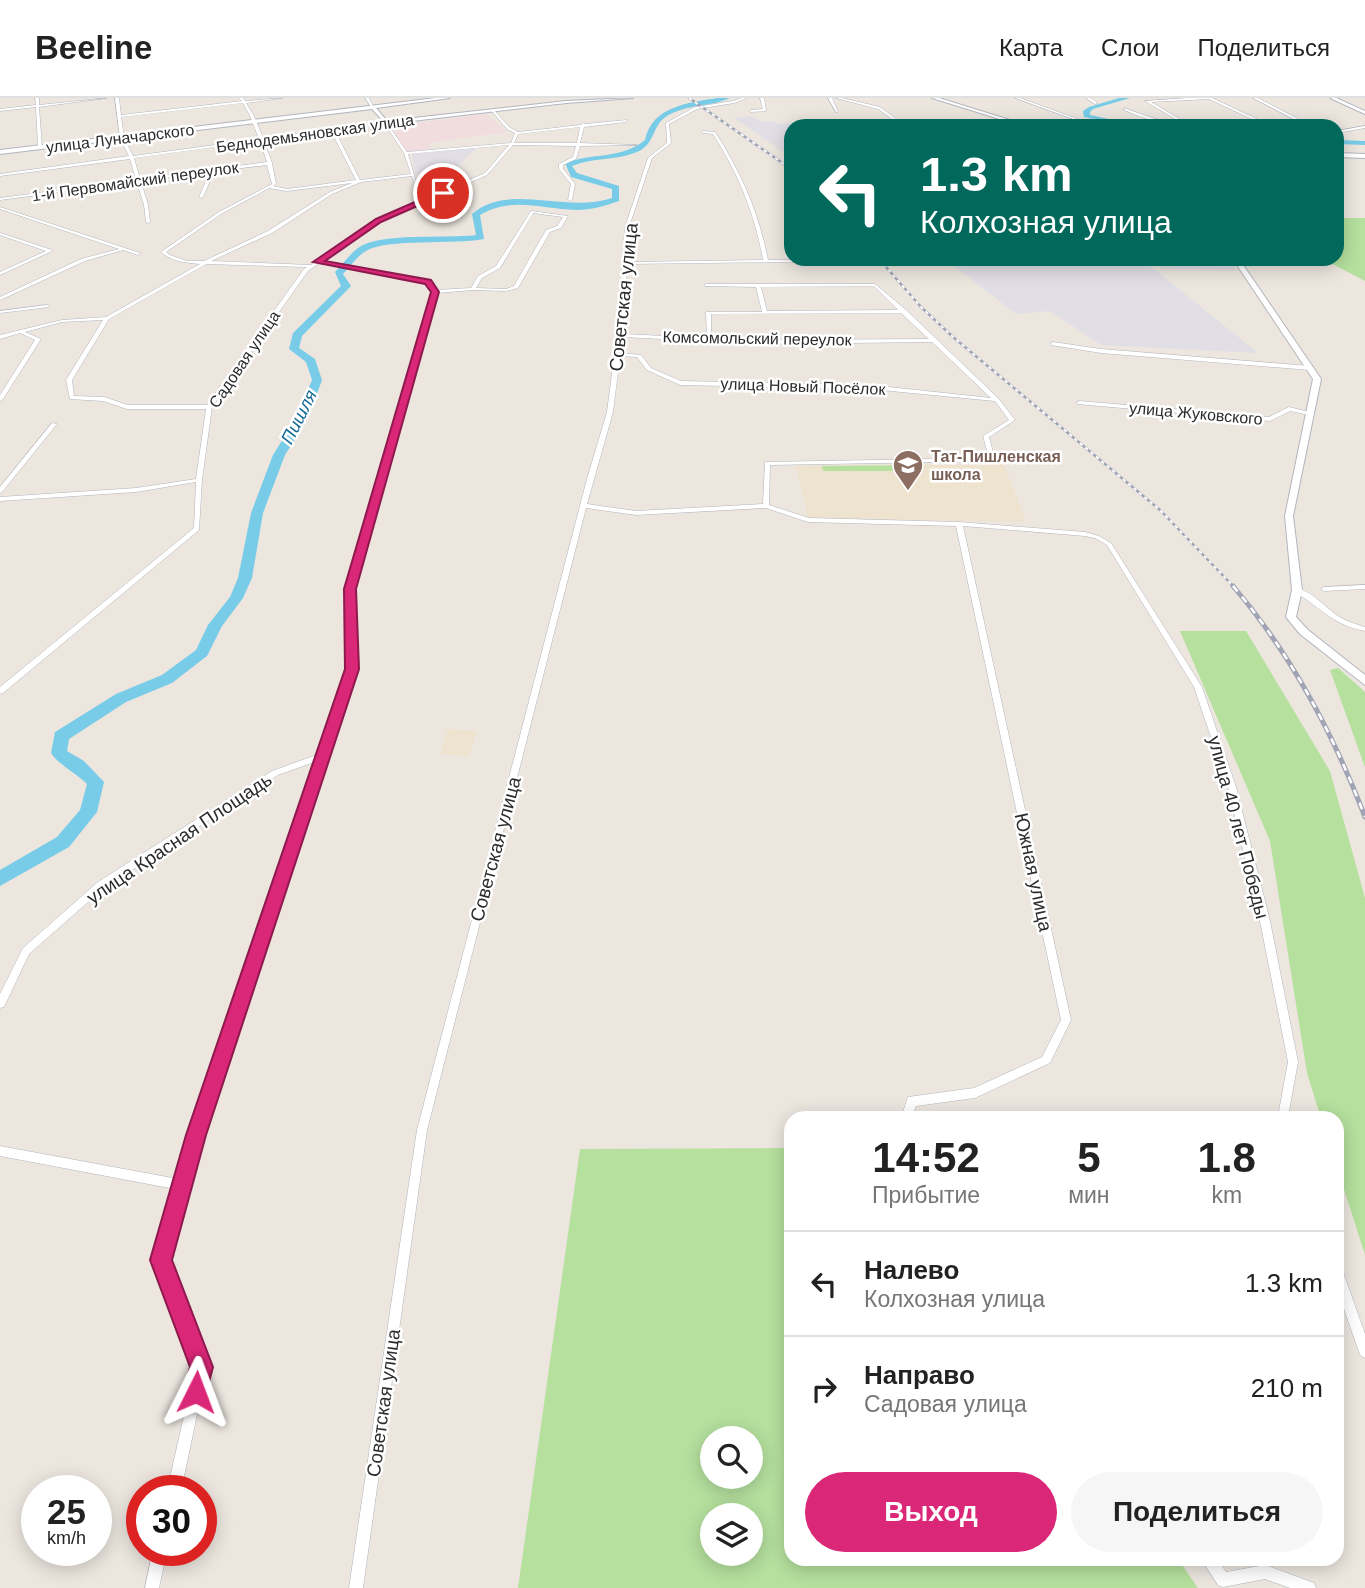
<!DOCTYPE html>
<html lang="ru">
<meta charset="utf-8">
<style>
body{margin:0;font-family:Arial,sans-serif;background:#f6f6f6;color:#222;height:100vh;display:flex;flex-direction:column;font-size:26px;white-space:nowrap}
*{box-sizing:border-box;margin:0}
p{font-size:23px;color:#767676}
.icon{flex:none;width:38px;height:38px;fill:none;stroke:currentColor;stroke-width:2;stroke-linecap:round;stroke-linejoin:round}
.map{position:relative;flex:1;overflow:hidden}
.sheet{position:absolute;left:784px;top:1013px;width:560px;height:455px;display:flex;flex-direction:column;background:#fff;border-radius:21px;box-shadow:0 4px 18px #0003}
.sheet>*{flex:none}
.top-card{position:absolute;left:784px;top:21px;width:560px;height:147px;border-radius:21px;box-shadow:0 4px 18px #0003;background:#00695c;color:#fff;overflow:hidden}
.fabs{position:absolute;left:700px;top:1328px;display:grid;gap:14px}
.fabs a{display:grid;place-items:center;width:63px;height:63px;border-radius:50%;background:#fff;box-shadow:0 4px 18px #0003;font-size:35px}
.speed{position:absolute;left:21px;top:1377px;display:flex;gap:14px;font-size:35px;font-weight:700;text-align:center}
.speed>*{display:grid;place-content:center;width:91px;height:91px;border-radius:50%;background:#fff;box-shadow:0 4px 18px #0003;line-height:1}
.speed small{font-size:18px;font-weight:400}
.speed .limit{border:10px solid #d22;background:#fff;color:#111}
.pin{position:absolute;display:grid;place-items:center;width:60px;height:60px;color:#fff;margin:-30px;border:4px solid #fff;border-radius:50%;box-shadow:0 2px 7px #0007}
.me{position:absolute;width:77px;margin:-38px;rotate:3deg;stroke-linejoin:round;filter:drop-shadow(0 0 5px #0008)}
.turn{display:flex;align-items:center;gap:24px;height:147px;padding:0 21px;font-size:32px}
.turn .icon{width:91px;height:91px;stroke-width:2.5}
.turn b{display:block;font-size:49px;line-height:60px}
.eta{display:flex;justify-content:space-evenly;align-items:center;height:119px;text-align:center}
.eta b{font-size:42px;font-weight:700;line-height:49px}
.cta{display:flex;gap:14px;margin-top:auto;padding:14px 21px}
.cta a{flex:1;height:80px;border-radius:42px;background:#db2777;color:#fff;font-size:28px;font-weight:700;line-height:80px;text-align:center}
.cta a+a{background:#f6f6f6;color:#222}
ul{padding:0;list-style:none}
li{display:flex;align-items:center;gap:21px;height:105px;padding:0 21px;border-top:2px solid #e0e0e0}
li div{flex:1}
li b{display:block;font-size:26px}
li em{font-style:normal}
header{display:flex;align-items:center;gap:42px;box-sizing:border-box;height:98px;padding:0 35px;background:#fff;border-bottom:2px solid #e0e0e0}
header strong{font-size:33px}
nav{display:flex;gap:38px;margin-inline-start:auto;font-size:24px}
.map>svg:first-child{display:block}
.industrial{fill:#e1dfe5}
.education{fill:#ede3cf}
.medical{fill:#f2ddde}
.green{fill:#b5e09e;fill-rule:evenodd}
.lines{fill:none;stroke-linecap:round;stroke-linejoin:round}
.river{fill:#78cce8;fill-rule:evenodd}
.street-casing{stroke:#b2b5be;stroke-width:1}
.secondary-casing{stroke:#b2b5be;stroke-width:2}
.street{fill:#fff;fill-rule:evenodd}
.secondary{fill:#fff;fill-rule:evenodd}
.rail-far1-casing{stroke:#a1a4b5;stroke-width:2.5}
.rail-casing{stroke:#a1a4b5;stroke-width:5}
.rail-far1{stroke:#fff;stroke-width:2;stroke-dasharray:3.5;stroke-linecap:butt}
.rail{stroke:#fff;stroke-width:2.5;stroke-dasharray:7;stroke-linecap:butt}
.route{fill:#db2777;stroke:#8e194d;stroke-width:2}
.labels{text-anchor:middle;stroke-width:5;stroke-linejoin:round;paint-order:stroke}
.far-street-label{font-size:16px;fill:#2c2c2c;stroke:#fff}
.far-education-label{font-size:16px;font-weight:bold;fill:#785e54;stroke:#fff;text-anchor:start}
.far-water-label{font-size:18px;font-style:italic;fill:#156b96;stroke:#fff}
.street-label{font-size:19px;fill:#2c2c2c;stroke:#fff}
</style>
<header>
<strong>Beeline</strong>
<nav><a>Карта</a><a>Слои</a><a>Поделиться</a></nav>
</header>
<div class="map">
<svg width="1365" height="1490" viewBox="0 0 1365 1490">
<rect width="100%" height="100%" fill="#ece6df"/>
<g class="industrial">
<path d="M 750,18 L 761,24 L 773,23 L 779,26 L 820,22 L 828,28 L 791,28 L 791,59 L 734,20 Z"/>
<path d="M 477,49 L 447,79 L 415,76 L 412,56 Z"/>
<path d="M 945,161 L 1118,161 L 1144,163 L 1258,255 L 1101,247 L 1050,213 L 1016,216 Z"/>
<path d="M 1147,161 L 1229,161 L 1237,173 L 1163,171 Z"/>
</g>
<g class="education">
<path d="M 1004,366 L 1026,424 L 808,420 L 796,368 Z"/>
<path d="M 448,631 L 477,633 L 469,658 L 440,656 Z"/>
</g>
<path class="medical" d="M 486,16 L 507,34 L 428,45 L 430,51 L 407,54 L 391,28 Z"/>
<g class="green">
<path d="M 1337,120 L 1365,120 L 1365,183 L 1323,161 L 1337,161 Z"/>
<path d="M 919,367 L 921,373 L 823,373 L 822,368 Z"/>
<path d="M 1180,533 L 1246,533 L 1330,673 L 1365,800 L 1365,1157 L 1337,1069 L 1337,1020 L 1321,1020 L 1307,975 L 1270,743 Z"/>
<path d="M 1338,570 L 1365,594 L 1365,669 L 1330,572 Z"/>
<path d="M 791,1050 L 791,1461 L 1178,1461 L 1198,1490 L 518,1490 L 580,1051 ZM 751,1340 L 751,1379 L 712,1379 L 712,1340 ZM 712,1418 L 751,1418 L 751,1456 L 712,1456 Z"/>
</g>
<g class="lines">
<g class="river">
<path d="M 717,0 L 730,0 C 711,9 686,6 667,18 C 651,28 656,46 637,54 C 616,63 593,59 572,68 L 577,75 L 619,88 L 619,103 C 605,108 591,112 576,112 C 542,111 511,98 480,117 L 484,141 C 454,147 387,140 366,153 C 357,158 350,169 343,176 L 351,188 L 302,238 L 299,250 L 315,261 L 322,282 L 308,320 L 285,357 L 263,415 L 252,480 L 243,500 L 222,528 L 207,558 L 172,585 L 126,604 L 69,641 L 67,653 L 84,663 L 104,684 L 97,714 L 69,749 L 0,788 L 0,772 L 57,739 L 80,712 L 87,686 C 76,675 59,667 51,655 L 55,634 L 116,596 L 162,577 L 196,552 L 208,527 L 230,499 L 238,480 L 251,415 L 273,357 L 296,320 L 312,282 L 306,264 L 289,251 L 293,235 L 341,188 L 335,174 C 342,167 349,157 358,150 C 379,134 447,141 476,137 L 472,116 C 509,84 564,116 612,100 L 612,91 L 571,79 L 565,65 C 591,55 623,61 645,42 C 652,8 688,5 717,0 Z"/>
<path d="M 1119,0 L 1130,0 L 1093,11 L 1090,14 L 1090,17 L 1141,28 L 1125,28 L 1084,19 L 1083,13 L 1089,9 Z"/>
<path d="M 1337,42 L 1365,43 L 1365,47 L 1337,46 Z"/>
</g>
<g class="street-casing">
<g id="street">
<path d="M 35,0 L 39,0 L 39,7 L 107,0 L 39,9 L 42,50 L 40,51 L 38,50 L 36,9 L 0,13 L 0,11 L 36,7 Z"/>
<path d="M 115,0 L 119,0 L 121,17 L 242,3 L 239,0 L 243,0 L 245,3 L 283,0 L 246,5 L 254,18 L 263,40 L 386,24 L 407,54 L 511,45 L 515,35 L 507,31 L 491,12 L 493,11 L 509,29 L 518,34 L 581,27 L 583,25 L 585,26 L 627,22 L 626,24 L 584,29 L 580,45 L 637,47 L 580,48 L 576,61 L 563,67 L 563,71 L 575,86 L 572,102 L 570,103 L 568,102 L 571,86 L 559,71 L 559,66 L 573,59 L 576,48 L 513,47 L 487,77 L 381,124 L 322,163 L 430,183 L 436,192 L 471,190 L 478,178 L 496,168 L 531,113 L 568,118 L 561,130 L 550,134 L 518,190 L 506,193 L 473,192 L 437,195 L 353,491 L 356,571 L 201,1037 L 167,1162 L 207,1269 L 181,1393 L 167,1393 L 195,1269 L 155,1162 L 175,1091 L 0,1058 L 0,1048 L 178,1081 L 191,1037 L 317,663 L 278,677 L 104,790 L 29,856 L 4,909 L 0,910 L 0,896 L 23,850 L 98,784 L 272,673 L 319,656 L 348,571 L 347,491 L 433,194 L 426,185 L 319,165 L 308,173 L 212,309 L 202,382 L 199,432 L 3,595 L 0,596 L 0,589 L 194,430 L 196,384 L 136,394 L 0,403 L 0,399 L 136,390 L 196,381 L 206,311 L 127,311 L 103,303 L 70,301 L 66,282 L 103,222 L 62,224 L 25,234 L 41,241 L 3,301 L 0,303 L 0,297 L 35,242 L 20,235 L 0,241 L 0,237 L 62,222 L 106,219 L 200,166 C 186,165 171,163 161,154 L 219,114 L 272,86 L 267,67 L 217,73 L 213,76 L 203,99 L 201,100 L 199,99 L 210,74 L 141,83 L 148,107 L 150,124 L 148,125 L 146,124 L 144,107 L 137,84 L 0,102 L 0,100 L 136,82 L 130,61 L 0,78 L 0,76 L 129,58 L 120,40 ZM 243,5 L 250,18 L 259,41 L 133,58 L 124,40 L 121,19 ZM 385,26 L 404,55 L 411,76 L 360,82 L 335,33 ZM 580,29 L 577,45 L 514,45 L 518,36 ZM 331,33 L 356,82 L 287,91 L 273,88 L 276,86 L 272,65 L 264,43 ZM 260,43 L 267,64 L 140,81 L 134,60 ZM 509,47 L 485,75 L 377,122 L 311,167 L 211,163 L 272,135 L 332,96 L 361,84 L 412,78 L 414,84 L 416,84 L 408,56 ZM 352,85 L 330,94 L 268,133 L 204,163 L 187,163 L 170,157 L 166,154 L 221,116 L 269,90 L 287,93 ZM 533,115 L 563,119 L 557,128 L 546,132 L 514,188 L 506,191 L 476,190 L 482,180 L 500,170 ZM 206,166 L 307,169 L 304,171 L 207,307 L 128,307 L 104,299 L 74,298 L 72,282 L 109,221 Z"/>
<path d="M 365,0 L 369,0 L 374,10 L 372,10 Z"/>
<path d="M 742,0 L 747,0 L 734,5 L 697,11 L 669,26 L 671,45 L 652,60 L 629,129 L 627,164 L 763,162 C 755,116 738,75 713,36 L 702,35 L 703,33 L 715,34 C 741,74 759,115 768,162 L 851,162 L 849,163 L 627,166 L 623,236 L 707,240 L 706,214 L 762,214 L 756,189 L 705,188 L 705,186 L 875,186 L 906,212 L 999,301 L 1015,322 L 989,339 L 995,362 L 994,363 L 770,367 L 769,407 L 809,420 L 959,424 L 1085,434 L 1099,438 L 1111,445 L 1202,589 L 1236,689 L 1270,823 L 1298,964 L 1289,1013 L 1291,1020 L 1281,1020 L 1279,1013 L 1288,964 L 1260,823 L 1228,689 L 1194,589 L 1107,447 L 1095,440 L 1085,438 L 963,428 L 1071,922 L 1050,965 L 975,1000 L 916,1008 L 911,1020 L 901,1020 L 908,999 L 974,990 L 1042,959 L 1061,922 L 956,428 L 808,424 L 766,410 L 636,417 L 586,410 L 427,1032 L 363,1490 L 349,1490 L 417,1032 L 587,381 L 607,314 L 617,237 L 625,129 L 648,60 L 667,45 L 666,25 L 695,9 L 733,3 ZM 874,188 L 898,212 L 767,213 L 761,189 ZM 901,215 L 929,241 L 763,242 L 711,240 L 711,216 ZM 622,239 L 763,246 L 932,244 L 991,300 L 870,287 L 681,283 L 651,270 L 641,257 L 620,255 ZM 620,258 L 637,259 L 647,272 L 680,287 L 870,291 L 995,303 L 1009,322 L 983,338 L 989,360 L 765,364 L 763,406 L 636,413 L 587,406 L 613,314 Z"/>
<path d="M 760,0 L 764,0 L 766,13 L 750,14 L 751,12 L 763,11 Z"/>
<path d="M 828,0 L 832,0 L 838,14 L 836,14 Z"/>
<path d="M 836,0 L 842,0 L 880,9 L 906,28 L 902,28 L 878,11 Z"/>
<path d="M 1015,0 L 1020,0 L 1097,28 L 1092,28 Z"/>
<path d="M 1086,0 L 1090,0 L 1098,5 L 1095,6 Z"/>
<path d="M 1188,0 L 1212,0 L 1257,21 L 1254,22 L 1209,1 L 1151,4 L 1183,23 L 1182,25 L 1145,3 Z"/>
<path d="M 1253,0 L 1258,0 L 1312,28 L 1307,28 Z"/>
<path d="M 1125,10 C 1145,18 1162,24 1184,26 C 1218,28 1257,19 1290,28 C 1275,28 1261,27 1246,27 C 1199,27 1168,32 1124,12 Z"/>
<path d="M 1365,28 L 1365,30 L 1337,35 L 1337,33 Z"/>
<path d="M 0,109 L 140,155 L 140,156 L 138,157 L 123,152 L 85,163 L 0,202 L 0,199 L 81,161 L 119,151 L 0,111 Z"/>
<path d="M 0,135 L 52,152 L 52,153 L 0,177 L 0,174 L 46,153 L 0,137 Z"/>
<path d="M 47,207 L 49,208 L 49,209 L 0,215 L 0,213 Z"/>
<path d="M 1053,244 L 1101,251 L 1310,268 L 1313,270 L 1310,272 L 1101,255 L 1051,247 L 1051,245 Z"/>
<path d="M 1079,303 L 1269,319 L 1289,309 L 1313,315 L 1310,317 L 1290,313 L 1270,323 L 1077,306 L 1076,305 Z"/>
<path d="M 52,325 L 57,326 L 2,394 L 0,395 L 0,389 Z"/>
<path d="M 1365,487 L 1365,491 L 1324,493 L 1321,491 L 1324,489 Z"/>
<path d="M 1295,490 C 1311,492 1325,509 1338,518 C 1346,523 1355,526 1365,529 L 1365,533 C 1357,531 1350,530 1343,526 C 1325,518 1311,503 1295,494 Z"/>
<path d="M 1337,1168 L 1341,1170 L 1343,1174 L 1365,1236 L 1365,1260 L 1361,1258 L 1359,1254 L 1337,1191 Z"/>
<path d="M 153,1452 L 167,1452 L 159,1490 L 145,1490 Z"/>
<path d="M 1201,1461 L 1217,1461 L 1226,1474 L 1265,1467 L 1314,1485 L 1316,1490 L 1290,1490 L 1265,1481 L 1223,1489 L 1218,1487 Z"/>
</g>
</g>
<g class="secondary-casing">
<g id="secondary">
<path d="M 436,0 L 450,0 L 376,10 L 387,23 L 566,3 L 633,0 L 566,5 L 386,26 L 372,11 L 0,56 L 0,52 Z"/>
<path d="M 932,0 L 939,0 L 1029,28 L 1022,28 Z"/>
<path d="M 1330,0 L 1336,0 L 1365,13 L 1365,16 Z"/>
<path d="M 1337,55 L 1365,56 L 1365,60 L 1337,59 Z"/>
<path d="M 1233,161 L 1239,161 L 1321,281 L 1293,418 L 1302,492 L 1296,519 L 1308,532 L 1365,577 L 1365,587 L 1300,536 L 1286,519 L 1292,492 L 1285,418 L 1313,281 Z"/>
</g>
</g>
<use href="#street" class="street"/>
<use href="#secondary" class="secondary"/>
<g class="rail-far1-casing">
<g id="rail-far1">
<path d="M 689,0 L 791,71"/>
<path d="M 879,161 L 921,209 L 953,239 L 1160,412 L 1234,489"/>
</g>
</g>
<g class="rail-casing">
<path id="rail" d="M 1233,488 C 1291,556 1333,635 1365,719"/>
</g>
<use href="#rail-far1" class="rail-far1"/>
<use href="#rail" class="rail"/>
</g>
<path class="route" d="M 440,93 L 447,95 L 381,124 L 325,163 L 431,182 L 439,194 L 356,491 L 359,571 L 206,1037 L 172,1162 L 213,1269 L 204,1302 L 196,1306 L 188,1302 L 184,1294 L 190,1269 L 150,1162 L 186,1037 L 345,571 L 344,491 L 431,194 L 425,186 L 313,164 L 376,121 Z"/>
<defs>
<g id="school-pin" transform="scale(1.575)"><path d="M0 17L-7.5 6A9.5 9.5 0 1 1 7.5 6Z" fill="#8d6e63" stroke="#fff"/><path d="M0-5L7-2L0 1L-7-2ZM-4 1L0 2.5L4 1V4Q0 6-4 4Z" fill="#fff"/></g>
</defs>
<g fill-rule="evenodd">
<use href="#school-pin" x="908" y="367"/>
</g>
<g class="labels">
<g class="far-street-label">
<text transform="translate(315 35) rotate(-8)" y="6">Беднодемьяновская улица</text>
<text transform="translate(120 40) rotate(-7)" y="6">улица Луначарского</text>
<text transform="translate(135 83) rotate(-8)" y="6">1-й Первомайский переулок</text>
<text transform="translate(757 240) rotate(1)" y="6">Комсомольский переулок</text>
<text transform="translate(244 261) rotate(-56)" y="6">Садовая улица</text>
<text transform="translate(803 288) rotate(2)" y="6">улица Новый Посёлок</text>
<text transform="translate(1196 315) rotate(5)" y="6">улица Жуковского</text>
</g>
<g class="far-education-label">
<text x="931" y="364">Тат-Пишленская<tspan x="931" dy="18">школа</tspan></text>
</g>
<g class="far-water-label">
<text transform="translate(299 319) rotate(-63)" y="6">Пишля</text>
</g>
<g class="street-label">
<text transform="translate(623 199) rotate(-84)" y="7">Советская улица</text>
<text transform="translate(1239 729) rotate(75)" y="7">улица 40 лет Победы</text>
<text transform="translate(179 740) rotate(-34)" y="7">улица Красная Площадь</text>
<text transform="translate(495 751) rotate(-75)" y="7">Советская улица</text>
<text transform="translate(1034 774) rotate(78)" y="7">Южная улица</text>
<text transform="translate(383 1305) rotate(-82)" y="7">Советская улица</text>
</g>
</g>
</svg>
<div class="fabs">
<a><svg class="icon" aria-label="search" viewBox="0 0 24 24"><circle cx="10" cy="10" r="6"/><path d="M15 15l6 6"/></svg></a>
<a><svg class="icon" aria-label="layers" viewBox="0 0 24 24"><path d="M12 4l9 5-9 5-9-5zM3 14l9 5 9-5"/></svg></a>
</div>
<div class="speed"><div>25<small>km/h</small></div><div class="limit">30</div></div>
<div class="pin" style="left:443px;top:95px;background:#d93025"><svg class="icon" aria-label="arrive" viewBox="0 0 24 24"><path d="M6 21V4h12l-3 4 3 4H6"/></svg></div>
<svg class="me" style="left:196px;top:1294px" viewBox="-20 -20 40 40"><path d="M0-17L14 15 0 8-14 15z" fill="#db2777" stroke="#fff" stroke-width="4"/></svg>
<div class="top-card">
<div class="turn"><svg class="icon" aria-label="left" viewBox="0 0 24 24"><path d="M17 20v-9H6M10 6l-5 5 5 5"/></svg><div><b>1.3 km</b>Колхозная улица</div></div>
</div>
<section class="sheet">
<div class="eta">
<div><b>14:52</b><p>Прибытие</p></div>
<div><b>5</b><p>мин</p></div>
<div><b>1.8</b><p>km</p></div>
</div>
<ul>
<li><svg class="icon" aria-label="left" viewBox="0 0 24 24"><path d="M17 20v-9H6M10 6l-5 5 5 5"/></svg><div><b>Налево</b><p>Колхозная улица</p></div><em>1.3 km</em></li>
<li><svg class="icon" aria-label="right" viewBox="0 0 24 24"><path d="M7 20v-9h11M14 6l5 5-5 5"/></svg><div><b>Направо</b><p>Садовая улица</p></div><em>210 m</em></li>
</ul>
<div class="cta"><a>Выход</a><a>Поделиться</a></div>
</section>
</div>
